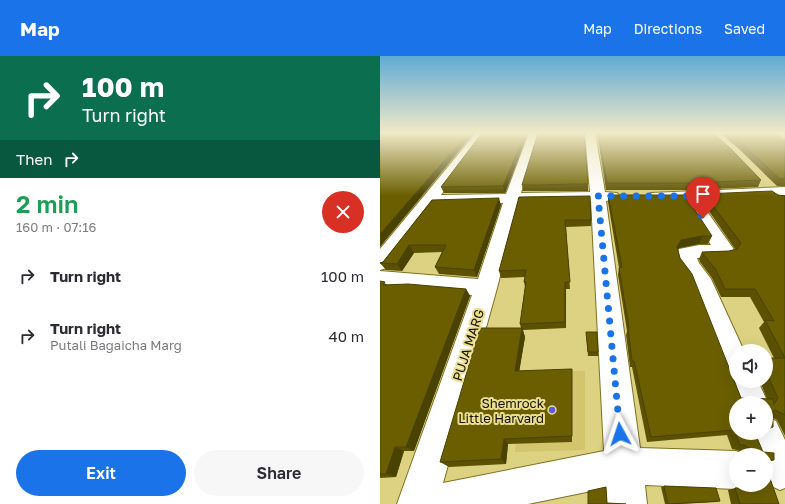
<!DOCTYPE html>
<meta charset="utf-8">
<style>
body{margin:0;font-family:"Golos Text",sans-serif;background:#f7f7f7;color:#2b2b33;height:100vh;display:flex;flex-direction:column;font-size:15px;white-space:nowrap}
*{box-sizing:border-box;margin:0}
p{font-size:13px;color:#7c7c81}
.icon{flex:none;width:22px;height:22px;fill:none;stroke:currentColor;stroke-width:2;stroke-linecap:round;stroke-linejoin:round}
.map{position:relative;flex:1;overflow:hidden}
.panel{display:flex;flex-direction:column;background:#fff;width:380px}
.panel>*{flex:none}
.banner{background:#0b6e4f;color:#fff;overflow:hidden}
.controls{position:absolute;left:349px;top:288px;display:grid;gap:8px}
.controls a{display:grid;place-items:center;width:44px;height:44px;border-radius:50%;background:#fff;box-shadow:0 4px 16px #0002;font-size:20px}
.pin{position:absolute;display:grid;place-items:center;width:34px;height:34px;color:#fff;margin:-41px -17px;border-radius:50% 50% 50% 0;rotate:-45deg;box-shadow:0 0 4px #0007}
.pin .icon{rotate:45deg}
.me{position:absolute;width:44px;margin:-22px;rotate:355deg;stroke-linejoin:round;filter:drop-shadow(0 0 3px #0008)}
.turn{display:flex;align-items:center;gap:14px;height:84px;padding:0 16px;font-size:18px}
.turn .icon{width:52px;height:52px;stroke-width:2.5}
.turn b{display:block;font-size:28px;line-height:34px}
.then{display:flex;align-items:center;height:38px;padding:0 16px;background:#0003;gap:8px;font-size:15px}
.round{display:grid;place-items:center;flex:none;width:42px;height:42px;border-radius:21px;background:#f7f7f7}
.overview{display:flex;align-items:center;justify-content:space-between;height:68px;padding:0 16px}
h1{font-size:24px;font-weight:600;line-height:30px;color:#1e9e55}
.button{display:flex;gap:8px;margin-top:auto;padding:8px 16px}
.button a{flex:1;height:46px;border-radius:24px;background:#1a73e8;color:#fff;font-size:16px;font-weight:600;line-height:46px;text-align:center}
.button a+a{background:#f7f7f7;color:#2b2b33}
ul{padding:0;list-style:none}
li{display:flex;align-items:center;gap:12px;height:60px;padding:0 16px}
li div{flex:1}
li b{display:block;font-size:15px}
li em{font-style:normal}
header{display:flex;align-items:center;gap:24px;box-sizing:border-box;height:56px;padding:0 20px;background:#1a73e8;color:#fff}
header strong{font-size:19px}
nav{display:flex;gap:22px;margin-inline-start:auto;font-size:14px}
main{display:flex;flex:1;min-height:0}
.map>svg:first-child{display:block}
.built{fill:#d2c56d}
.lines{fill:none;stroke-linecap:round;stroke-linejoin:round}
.minor-casing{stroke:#7e7221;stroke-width:2}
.minor{fill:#fff;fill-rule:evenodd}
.wall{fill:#5b5100}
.shaded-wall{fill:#4a4200}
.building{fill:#6a5e00;stroke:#4a4200}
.route{stroke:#1a73e8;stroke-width:7;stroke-dasharray:0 12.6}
.poi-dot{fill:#615cd5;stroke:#eade8f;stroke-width:1.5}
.labels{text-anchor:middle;stroke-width:4;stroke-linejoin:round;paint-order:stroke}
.near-street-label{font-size:13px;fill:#151100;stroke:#eade8f}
.near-poi-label{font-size:13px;fill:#151100;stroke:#eade8f;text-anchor:end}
</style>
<header>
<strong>Map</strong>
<nav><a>Map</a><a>Directions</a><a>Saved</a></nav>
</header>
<main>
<section class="panel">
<div class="banner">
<div class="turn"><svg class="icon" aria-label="right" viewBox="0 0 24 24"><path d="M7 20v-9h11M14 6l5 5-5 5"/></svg><div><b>100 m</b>Turn right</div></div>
<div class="then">Then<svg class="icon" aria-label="right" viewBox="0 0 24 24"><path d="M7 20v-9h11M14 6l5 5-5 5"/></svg></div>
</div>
<div class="overview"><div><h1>2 min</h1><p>160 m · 07:16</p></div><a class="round" style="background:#d93025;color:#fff"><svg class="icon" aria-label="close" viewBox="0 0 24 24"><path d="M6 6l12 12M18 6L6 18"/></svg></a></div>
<ul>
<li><svg class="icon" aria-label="right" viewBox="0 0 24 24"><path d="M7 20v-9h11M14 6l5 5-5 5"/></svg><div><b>Turn right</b></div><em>100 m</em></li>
<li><svg class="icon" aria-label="right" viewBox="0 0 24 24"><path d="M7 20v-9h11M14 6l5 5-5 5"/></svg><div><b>Turn right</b><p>Putali Bagaicha Marg</p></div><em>40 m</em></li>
</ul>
<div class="button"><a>Exit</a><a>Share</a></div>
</section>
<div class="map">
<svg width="405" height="448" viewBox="0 0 405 448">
<rect width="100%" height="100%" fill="#ddd182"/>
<path class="built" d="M 143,314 L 205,315 L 205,394 L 135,396 Z"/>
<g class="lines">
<g class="minor-casing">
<g id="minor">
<path d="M 96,77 L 106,77 L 61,139 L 126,138 L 149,77 L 159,77 L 141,137 L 210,136 L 205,77 L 215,77 L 225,136 L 237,137 L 240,140 L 237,143 L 226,145 L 260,392 L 356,395 L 365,399 L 356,399 L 356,429 L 365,429 L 356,433 L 265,429 L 267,448 L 227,448 L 226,432 L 148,448 L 17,448 L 92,239 L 0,231 L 0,215 L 98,223 L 123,147 L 54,149 L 7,212 L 0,214 L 0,193 ZM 211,145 L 224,395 L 63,427 L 117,232 L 139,147 Z"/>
<path d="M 405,131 L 405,139 L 319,144 L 355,195 L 352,199 L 345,201 L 317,202 L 319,207 L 331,223 L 364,295 L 356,295 L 356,325 L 378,325 L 388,347 L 386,352 L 386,347 L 356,347 L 347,325 L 349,321 L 346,320 L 342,310 L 310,225 L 299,209 L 296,198 L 299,193 L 319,189 L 331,189 L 304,145 L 271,143 L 268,140 L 271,137 Z"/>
<path d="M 386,361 L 396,365 L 405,384 L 405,432 L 400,434 L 387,428 L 386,399 L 375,399 L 367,377 L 386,377 Z"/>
</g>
</g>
<use href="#minor" class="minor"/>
</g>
<g class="wall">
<path d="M 102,77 L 148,77 L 125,137 L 64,137 L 61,131 Z"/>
<path d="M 217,77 L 333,77 L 381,124 L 378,131 L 309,134 L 226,134 Z"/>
<path d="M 340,77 L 396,77 L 403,83 L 405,84 L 405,130 L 397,130 L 359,93 Z"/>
<path d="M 208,128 L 208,135 L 143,135 L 142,129 Z"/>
<path d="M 324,138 L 398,139 L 405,140 L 405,380 L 397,364 L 393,362 L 393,371 L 386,375 L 386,347 L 356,347 L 383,396 L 394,404 L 386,407 L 386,399 L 361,399 L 364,397 L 357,394 L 352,393 L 347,379 L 267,386 L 252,311 L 250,311 L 246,279 L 247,275 L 238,219 L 239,212 L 228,146 L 228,139 L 332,180 L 328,188 L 319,188 L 299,192 L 298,193 L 300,202 L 361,342 L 387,343 L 380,325 L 386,325 L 386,302 L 394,302 L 379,272 L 384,266 L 370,241 L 341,241 L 332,222 L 320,206 L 319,203 L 322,196 L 349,195 L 355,193 L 322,145 Z"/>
<path d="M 139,141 L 211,164 L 211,170 L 186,171 L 190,233 L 186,233 L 186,272 L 143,274 L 145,281 L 139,315 L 192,322 L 192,386 L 128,388 L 126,408 L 69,411 L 60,406 L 141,272 L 140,268 L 145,231 L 144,226 L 145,221 L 121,222 L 119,215 Z"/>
<path d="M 52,144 L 121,149 L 97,221 L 59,218 L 55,211 L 62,196 L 34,197 L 22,215 L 6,214 L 0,207 L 3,206 Z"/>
<path d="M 0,225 L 8,229 L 86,233 L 90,240 L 34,395 L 24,395 L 16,421 L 0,422 Z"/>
<path d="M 206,276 L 218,296 L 218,300 L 208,300 Z"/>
<path d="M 366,429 L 386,429 L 399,448 L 351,448 L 348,434 L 355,432 L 367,432 Z"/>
<path d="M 284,430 L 340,445 L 336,446 L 299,448 L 285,448 L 281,431 Z"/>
</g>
<g class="shaded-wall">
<path d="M 88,77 L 94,77 L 0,191 L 0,178 Z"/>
<path d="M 145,77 L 148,77 L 125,137 L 123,130 Z"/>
<path d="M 119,142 L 121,149 L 97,221 L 94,214 Z"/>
<path d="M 322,180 L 319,188 L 299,192 L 295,198 L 297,191 L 301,184 Z"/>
<path d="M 29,189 L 34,197 L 22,215 L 17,208 Z"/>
<path d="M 185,226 L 186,233 L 186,272 L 185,266 Z"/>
<path d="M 86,233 L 90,240 L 34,395 L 26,391 Z"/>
<path d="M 142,272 L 145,281 L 138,323 L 135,315 Z"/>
<path d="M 124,383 L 128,388 L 126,408 L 121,403 Z"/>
<path d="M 15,391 L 24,395 L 16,421 L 6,418 Z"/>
</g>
<g class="building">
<path d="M 0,77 L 88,77 L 0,178 Z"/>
<path d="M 102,77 L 145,77 L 123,130 L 61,131 Z"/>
<path d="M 158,77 L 204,77 L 208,128 L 142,129 Z"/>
<path d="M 218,77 L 333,77 L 351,93 L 381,124 L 311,127 L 227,127 Z"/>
<path d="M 349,77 L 396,77 L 403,83 L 405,84 L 405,123 L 400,123 L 361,87 Z"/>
<path d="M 392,135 L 398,139 L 405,140 L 405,302 L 385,264 L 394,265 L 375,233 L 345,233 L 336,214 L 324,199 L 322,196 L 349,195 L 357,193 L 361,187 L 324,138 Z"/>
<path d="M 228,139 L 305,139 L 332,180 L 322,180 L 301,184 L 297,191 L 300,202 L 312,218 L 346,304 L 350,314 L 353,315 L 352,319 L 361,342 L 393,343 L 394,348 L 398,342 L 387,318 L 386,318 L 386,302 L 405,302 L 405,359 L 395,354 L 393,356 L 393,371 L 386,371 L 386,347 L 356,347 L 356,377 L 375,377 L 383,396 L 394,397 L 394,404 L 386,404 L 386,399 L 365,399 L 365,397 L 373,397 L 375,395 L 364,389 L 360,389 L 354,374 L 271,381 L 254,305 L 252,305 L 248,272 L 249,272 L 239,212 L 242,211 Z"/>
<path d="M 210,140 L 211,164 L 185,164 L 190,226 L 185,226 L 185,266 L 140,268 L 146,226 L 144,226 L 146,214 L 119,215 L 139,141 Z"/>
<path d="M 119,142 L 94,214 L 55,211 L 66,189 L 29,189 L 17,208 L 0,207 L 3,206 L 52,144 Z"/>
<path d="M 0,225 L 5,226 L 3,229 L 28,228 L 86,233 L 26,391 L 15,391 L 6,418 L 0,418 Z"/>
<path d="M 100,272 L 142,272 L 135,315 L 192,313 L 192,380 L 124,383 L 121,403 L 60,406 Z"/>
<path d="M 206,276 L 217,276 L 218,296 L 208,296 Z"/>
<path d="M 386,411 L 399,448 L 360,448 L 355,432 L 377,431 L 376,429 L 386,429 Z"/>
<path d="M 284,430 L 336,432 L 340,445 L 288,448 Z"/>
<path d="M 226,431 L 227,447 L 246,448 L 208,448 L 208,435 Z"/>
</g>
<linearGradient id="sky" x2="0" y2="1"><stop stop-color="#60aad5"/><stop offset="0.55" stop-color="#f0eac7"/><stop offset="1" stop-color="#f0eac7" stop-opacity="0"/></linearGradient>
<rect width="405" height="140" fill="url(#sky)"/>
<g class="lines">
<path class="route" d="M 240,378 L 218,140 L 309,140 L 323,162"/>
</g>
<circle class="poi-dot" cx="172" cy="354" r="4"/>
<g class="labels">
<g class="near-street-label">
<text transform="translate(88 289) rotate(-72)" y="5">PUJA MARG</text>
</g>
<g class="near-poi-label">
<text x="164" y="352">Shemrock<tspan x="164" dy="15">Little Harvard</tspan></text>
</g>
</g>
</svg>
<div class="controls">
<a><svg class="icon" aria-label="sound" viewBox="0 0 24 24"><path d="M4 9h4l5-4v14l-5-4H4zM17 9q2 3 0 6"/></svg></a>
<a>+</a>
<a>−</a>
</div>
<div class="pin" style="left:323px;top:162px;background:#d93025"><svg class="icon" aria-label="arrive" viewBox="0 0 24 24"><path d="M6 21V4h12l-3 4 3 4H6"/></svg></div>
<svg class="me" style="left:240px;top:378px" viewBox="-20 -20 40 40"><path d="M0-17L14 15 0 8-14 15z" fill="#1a73e8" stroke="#fff" stroke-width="4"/></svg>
</div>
</main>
